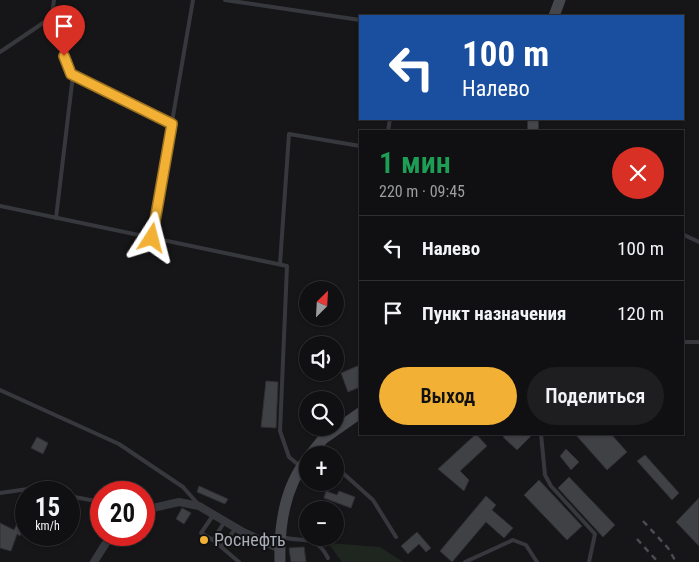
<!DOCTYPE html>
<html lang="ru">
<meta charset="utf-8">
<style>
body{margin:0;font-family:"Roboto Condensed",sans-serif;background:#1e1e20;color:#f1f3f6;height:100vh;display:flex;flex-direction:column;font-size:19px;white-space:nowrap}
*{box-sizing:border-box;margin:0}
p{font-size:16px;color:#9c9d9f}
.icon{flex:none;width:28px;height:28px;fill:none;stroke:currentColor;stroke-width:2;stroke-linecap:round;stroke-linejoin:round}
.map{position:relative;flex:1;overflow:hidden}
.sheet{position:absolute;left:359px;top:130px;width:325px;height:305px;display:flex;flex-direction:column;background:#101012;border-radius:0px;box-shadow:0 1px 4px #0004,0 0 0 1px #303032}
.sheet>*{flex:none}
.hud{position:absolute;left:359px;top:15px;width:325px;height:105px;border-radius:0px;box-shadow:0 1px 4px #0004,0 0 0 1px #303032;background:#1a4fa0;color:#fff;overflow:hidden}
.needle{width:32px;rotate:24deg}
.buttons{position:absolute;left:299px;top:281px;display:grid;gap:10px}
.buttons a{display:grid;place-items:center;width:45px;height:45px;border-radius:50%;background:#101012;box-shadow:0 1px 4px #0004,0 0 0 1px #303032;font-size:25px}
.speed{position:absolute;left:15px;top:481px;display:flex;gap:10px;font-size:25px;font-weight:700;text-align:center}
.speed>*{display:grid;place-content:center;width:65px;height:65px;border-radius:50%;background:#101012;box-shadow:0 1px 4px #0004,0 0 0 1px #303032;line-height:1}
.speed small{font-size:12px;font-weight:400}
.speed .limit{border:8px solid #d22;background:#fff;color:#111}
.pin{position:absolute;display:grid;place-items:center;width:42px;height:42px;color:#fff;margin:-51px -21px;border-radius:50% 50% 50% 0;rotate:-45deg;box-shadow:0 0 5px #0007}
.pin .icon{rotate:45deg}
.me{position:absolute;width:55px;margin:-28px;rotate:9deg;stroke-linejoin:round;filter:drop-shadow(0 0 4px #0008)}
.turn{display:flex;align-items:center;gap:18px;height:105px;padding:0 20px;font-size:22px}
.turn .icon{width:65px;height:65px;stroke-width:2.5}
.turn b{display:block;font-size:35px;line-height:42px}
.round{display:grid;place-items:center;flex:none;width:52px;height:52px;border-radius:26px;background:#1e1e20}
.overview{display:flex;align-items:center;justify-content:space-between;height:85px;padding:0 20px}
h1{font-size:30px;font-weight:600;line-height:38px;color:#1e9e55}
.button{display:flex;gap:10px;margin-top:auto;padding:10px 20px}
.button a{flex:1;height:58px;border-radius:30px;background:#f2b134;color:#111;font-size:20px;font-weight:600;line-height:58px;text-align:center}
.button a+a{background:#1e1e20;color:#f1f3f6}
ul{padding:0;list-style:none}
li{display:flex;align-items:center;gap:15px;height:65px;padding:0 20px;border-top:1px solid #303032}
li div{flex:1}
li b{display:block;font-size:19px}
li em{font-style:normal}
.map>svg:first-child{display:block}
.green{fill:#1e261f}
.building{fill:#404145;stroke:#303034}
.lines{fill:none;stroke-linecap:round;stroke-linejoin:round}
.lane{stroke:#37383d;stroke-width:4}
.street{stroke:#37383d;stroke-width:8}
.secondary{stroke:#45474d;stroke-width:11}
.rail{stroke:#4a4c52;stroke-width:2.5;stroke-dasharray:6 5;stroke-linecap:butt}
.route-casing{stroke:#9d7322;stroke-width:12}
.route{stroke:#f2b134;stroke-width:9}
.poi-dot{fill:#f2b134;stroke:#111113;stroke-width:2}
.labels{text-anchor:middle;stroke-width:4;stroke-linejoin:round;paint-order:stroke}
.poi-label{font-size:18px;fill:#a8adb8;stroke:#111113;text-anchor:start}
</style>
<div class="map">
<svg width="699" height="562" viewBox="0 0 699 562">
<rect width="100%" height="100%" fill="#161618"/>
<path class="green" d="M 328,543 L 380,547 L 403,562 L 342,562 Z"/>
<g class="building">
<path d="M 360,365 L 360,387 L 348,392 L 341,373 Z"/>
<path d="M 266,381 L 278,382 L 276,428 L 261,427 Z"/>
<path d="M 476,434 L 487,446 L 460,471 L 469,480 L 464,491 L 438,469 Z"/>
<path d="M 507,434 L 533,434 L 517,450 L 503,437 Z"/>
<path d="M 575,434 L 611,434 L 627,452 L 607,470 Z"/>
<path d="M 37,437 L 48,443 L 43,454 L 31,448 Z"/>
<path d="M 566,449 L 579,462 L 571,470 L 560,456 Z"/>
<path d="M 645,455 L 679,493 L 672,500 L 637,461 Z"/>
<path d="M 569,477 L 615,525 L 603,537 L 558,488 Z"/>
<path d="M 539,480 L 582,526 L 567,540 L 524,495 Z"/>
<path d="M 199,486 L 228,499 L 225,504 L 197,492 Z"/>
<path d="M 326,491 L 337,495 L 339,491 L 355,497 L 351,508 L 324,498 Z"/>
<path d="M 486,496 L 496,505 L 492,510 L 513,528 L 504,538 L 486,522 L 452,562 L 440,551 Z"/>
<path d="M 699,498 L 699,546 L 676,522 Z"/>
<path d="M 182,508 L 191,513 L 184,524 L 176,519 Z"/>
<path d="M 20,517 L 26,522 L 20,536 L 17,534 L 11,551 L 0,548 L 0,523 L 14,530 Z"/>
<path d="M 417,532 L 431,548 L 426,552 L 419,544 L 408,554 L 401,546 Z"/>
<path d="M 304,547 L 306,562 L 291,562 L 289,548 Z"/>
</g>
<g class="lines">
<g class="lane">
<path d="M 54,0 L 51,22 L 71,74 L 172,125"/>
<path d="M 225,0 L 360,20"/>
<path d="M 0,52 L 52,17"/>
<path d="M 388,131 L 390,119"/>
<path d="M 0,206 L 287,266 L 280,431 L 289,457 L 301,467"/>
<path d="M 56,218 L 73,75"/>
<path d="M 682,234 L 699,242"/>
<path d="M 152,238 L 193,0"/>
<path d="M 280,264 L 289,134 L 360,146"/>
<path d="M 682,342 L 699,342"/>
<path d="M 0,390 L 119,444 L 183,487 L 198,504"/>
<path d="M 541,434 L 545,475 L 551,486 L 595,534 L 589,562"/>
<path d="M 335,466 L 373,500 L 396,537"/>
<path d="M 0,493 L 42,487 L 58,492"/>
<path d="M 69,496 L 101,502"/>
<path d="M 225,521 L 213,540 L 239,562"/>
<path d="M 281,537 C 304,543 315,533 328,558"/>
<path d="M 213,540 L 201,533 L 214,514"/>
<path d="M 222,546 L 236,528"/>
<path d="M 465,562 L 513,540 L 526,545 L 537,562"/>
</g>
<g class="street">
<path d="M 144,510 L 179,502 L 199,506 L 243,532 L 280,549"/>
<path d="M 94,562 L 111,535"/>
</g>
<g class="secondary">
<path d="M 554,16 L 560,0"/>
<path d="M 533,119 L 533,131"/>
<path d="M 310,455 L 323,439 L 360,413"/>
<path d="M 280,562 C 279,526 284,487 308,458"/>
</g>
<g class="rail">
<path d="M 643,521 L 668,548 L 676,562"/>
<path d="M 637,539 L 658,562"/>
</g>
</g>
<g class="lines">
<g class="route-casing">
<path id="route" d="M 64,56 L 71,74 L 172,124 L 152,238"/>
</g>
<use href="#route" class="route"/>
</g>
<circle class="poi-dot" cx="204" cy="540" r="5"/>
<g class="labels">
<g class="poi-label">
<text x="214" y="546">Роснефть</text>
</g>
</g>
</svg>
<div class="buttons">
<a><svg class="needle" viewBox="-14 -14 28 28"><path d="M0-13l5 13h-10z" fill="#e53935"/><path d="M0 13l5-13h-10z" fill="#9c9d9f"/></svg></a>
<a><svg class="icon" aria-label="sound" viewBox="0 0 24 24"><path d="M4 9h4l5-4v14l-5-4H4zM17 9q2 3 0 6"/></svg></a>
<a><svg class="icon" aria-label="search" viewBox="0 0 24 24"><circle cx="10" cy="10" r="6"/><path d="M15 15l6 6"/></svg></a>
<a>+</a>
<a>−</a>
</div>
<div class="speed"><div>15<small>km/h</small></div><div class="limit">20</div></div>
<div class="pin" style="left:64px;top:56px;background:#d93025"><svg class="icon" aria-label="arrive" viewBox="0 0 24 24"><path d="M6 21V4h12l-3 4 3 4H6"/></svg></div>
<svg class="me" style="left:152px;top:238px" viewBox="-20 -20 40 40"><path d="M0-17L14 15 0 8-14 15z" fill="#f2b134" stroke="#fff" stroke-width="4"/></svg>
<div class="hud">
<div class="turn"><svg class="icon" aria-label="left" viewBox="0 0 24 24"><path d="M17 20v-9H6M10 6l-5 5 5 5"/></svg><div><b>100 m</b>Налево</div></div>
</div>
<section class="sheet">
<div class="overview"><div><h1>1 мин</h1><p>220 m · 09:45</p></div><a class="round" style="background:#d93025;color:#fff"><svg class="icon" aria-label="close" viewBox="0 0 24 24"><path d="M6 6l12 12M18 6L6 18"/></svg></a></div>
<ul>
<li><svg class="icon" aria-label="left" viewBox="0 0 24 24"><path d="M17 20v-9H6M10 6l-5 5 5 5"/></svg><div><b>Налево</b></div><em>100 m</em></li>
<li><svg class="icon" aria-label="arrive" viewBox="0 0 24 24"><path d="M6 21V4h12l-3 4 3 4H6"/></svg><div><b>Пункт назначения</b></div><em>120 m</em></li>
</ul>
<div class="button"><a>Выход</a><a>Поделиться</a></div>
</section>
</div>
